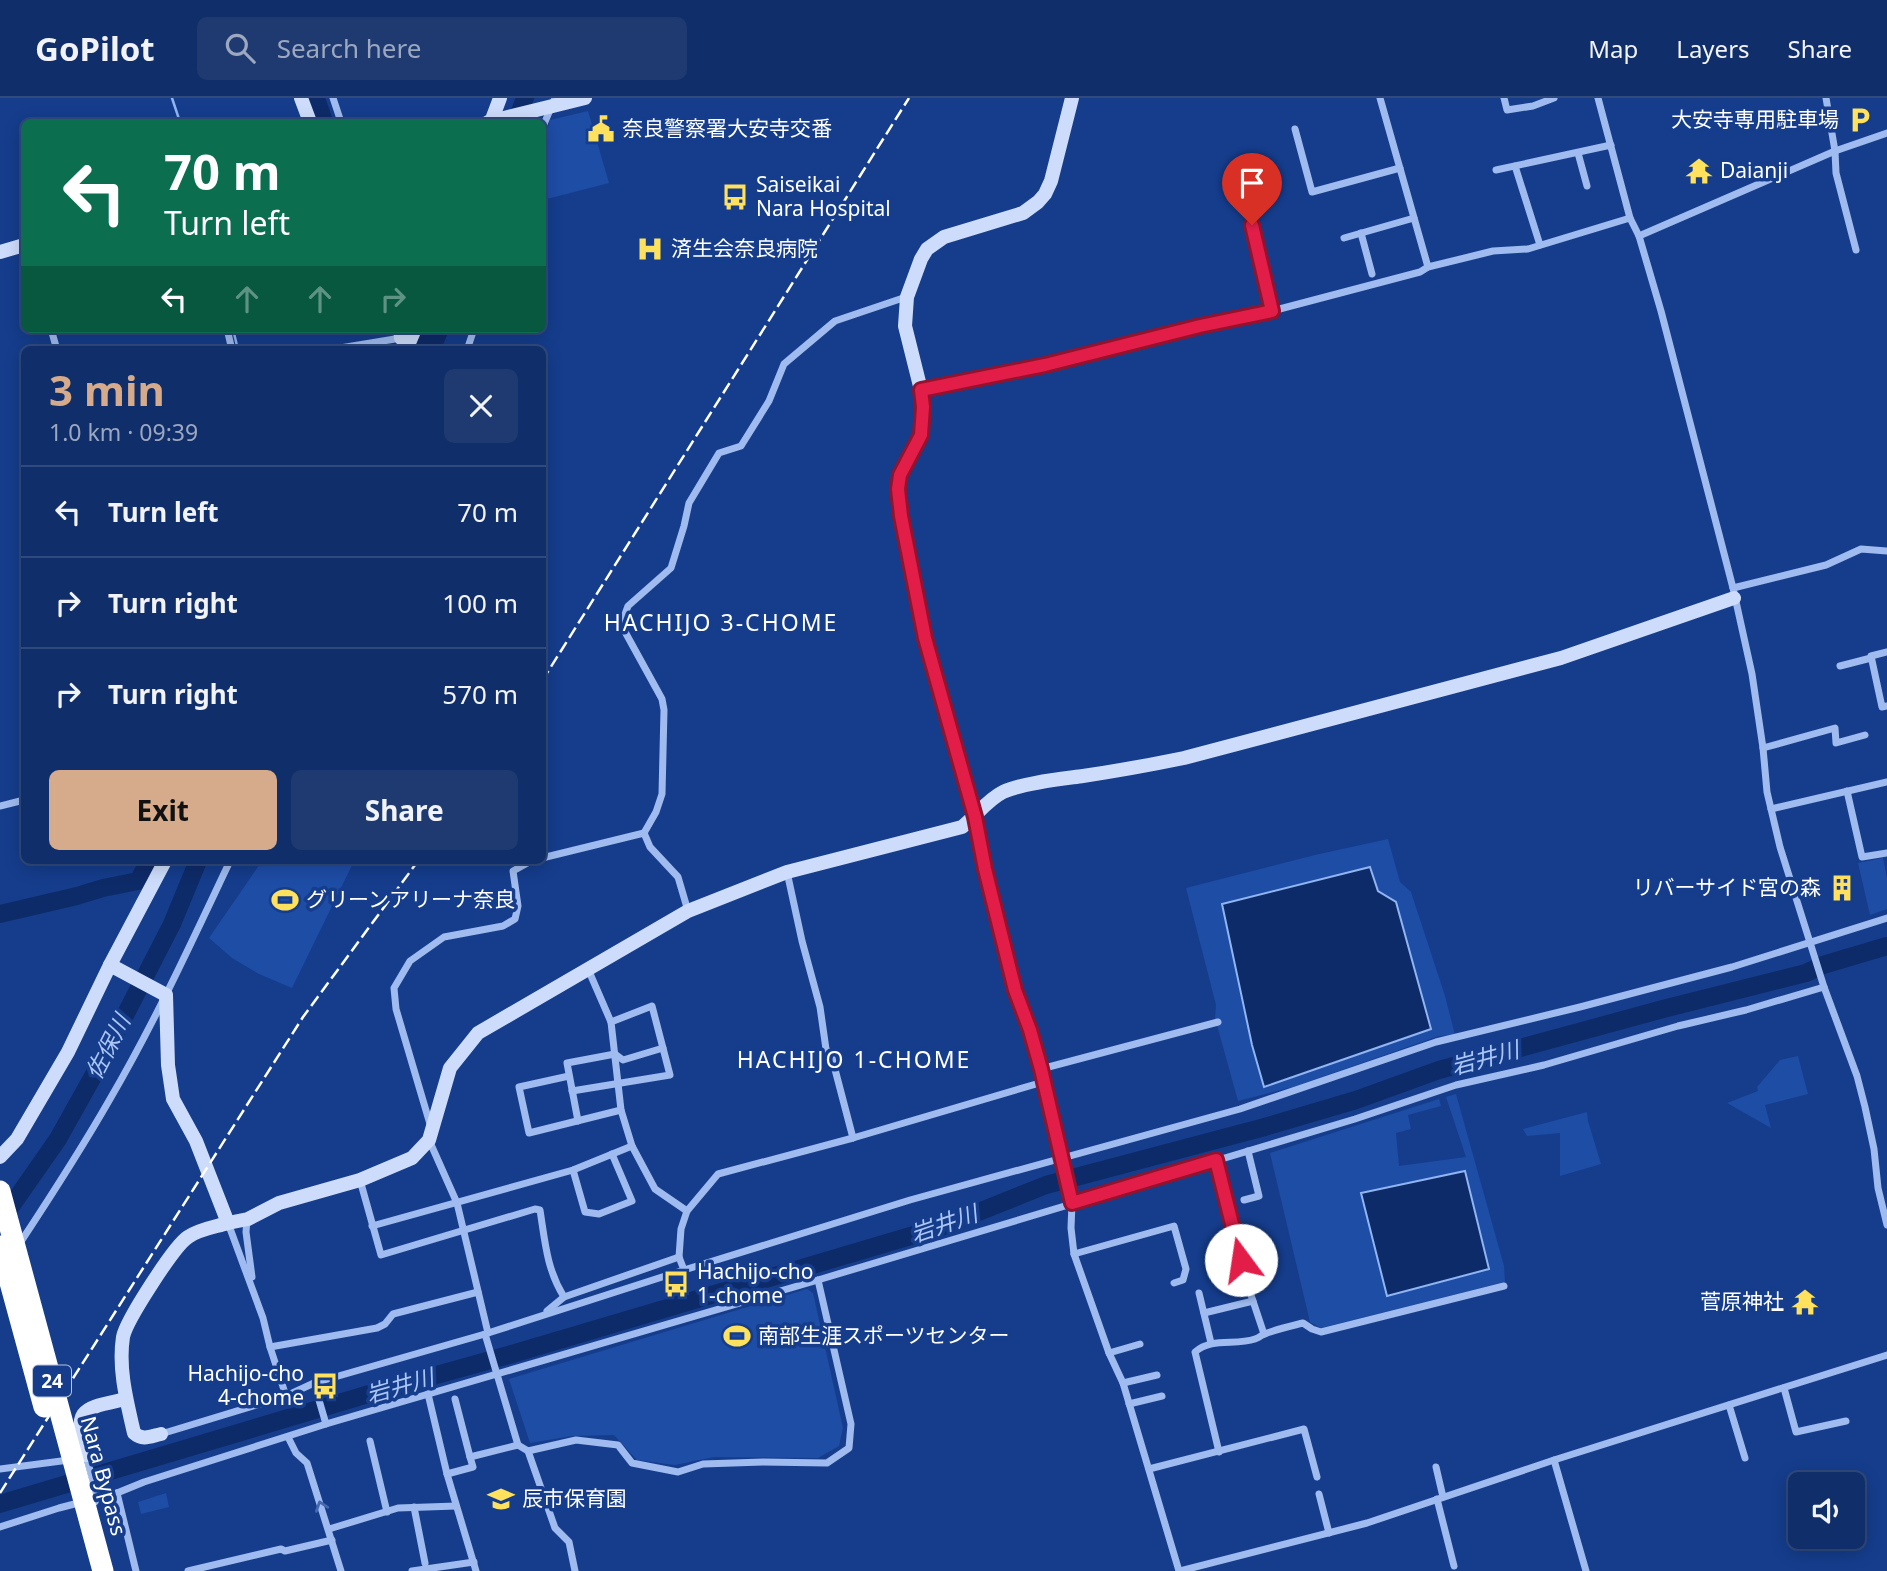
<!DOCTYPE html>
<meta charset="utf-8">
<style>
body{margin:0;font-family:"Noto Sans","Noto Sans JP",sans-serif;background:#1e3a71;color:#f1f3f6;height:100vh;display:flex;flex-direction:column;font-size:26px;white-space:nowrap}
*{box-sizing:border-box;margin:0}
p{font-size:23px;color:#9ca8c0}
.icon{flex:none;width:38px;height:38px;fill:none;stroke:currentColor;stroke-width:2;stroke-linecap:round;stroke-linejoin:round}
.map{position:relative;flex:1;overflow:hidden}
.drawer{position:absolute;left:21px;top:248px;width:525px;height:518px;display:flex;flex-direction:column;background:#102e69;border-radius:10px;box-shadow:0 4px 18px #0003,0 0 0 2px #304a7d}
.drawer>*{flex:none}
.guide{position:absolute;left:21px;top:21px;width:525px;height:214px;border-radius:10px;box-shadow:0 4px 18px #0003,0 0 0 2px #304a7d;background:#0b6e4f;color:#fff;overflow:hidden}
.fabs{position:absolute;left:1788px;top:1374px;display:grid;gap:14px}
.fabs a{display:grid;place-items:center;width:77px;height:77px;border-radius:10px;background:#102e69;box-shadow:0 4px 18px #0003,0 0 0 2px #304a7d;font-size:35px}
.pin{position:absolute;display:grid;place-items:center;width:60px;height:60px;color:#fff;margin:-72px -30px;border-radius:50% 50% 50% 0;rotate:-45deg;box-shadow:0 0 7px #0007}
.pin .icon{rotate:45deg}
.me{position:absolute;width:77px;margin:-38px;rotate:346deg;stroke-linejoin:round;filter:drop-shadow(0 0 5px #0008)}
.turn{display:flex;align-items:center;gap:24px;height:147px;padding:0 28px;font-size:32px}
.turn .icon{width:91px;height:91px;stroke-width:2.5}
.turn b{display:block;font-size:49px;line-height:60px}
.lanes{display:flex;align-items:center;height:66px;padding:0 28px;background:#0003;justify-content:center;gap:35px;direction:ltr}
.lanes .off{opacity:.35}
.round{display:grid;place-items:center;flex:none;width:74px;height:74px;border-radius:10px;background:#1e3a71}
.head{display:flex;align-items:center;justify-content:space-between;height:119px;padding:0 28px}
h1{font-size:42px;font-weight:700;line-height:52px;color:#d6ab8b}
.button{display:flex;gap:14px;margin-top:auto;padding:14px 28px}
.button a{flex:1;height:80px;border-radius:10px;background:#d6ab8b;color:#111;font-size:28px;font-weight:700;line-height:80px;text-align:center}
.button a+a{background:#1e3a71;color:#f1f3f6}
ul{padding:0;list-style:none}
li{display:flex;align-items:center;gap:21px;height:91px;padding:0 28px;border-top:2px solid #304a7d}
li div{flex:1}
li b{display:block;font-size:26px}
li em{font-style:normal}
header{display:flex;align-items:center;gap:42px;box-sizing:border-box;height:98px;padding:0 35px;background:#102e69;border-bottom:2px solid #304a7d}
header strong{font-size:33px}
nav{display:flex;gap:38px;margin-inline-start:auto;font-size:24px}
.search{width:490px;height:63px;background:#1e3a71;display:flex;align-items:center;gap:18px;box-sizing:border-box;padding:0 24px;border-radius:10px;color:#9ca8c0;font-size:26px}
.map>svg:first-child{display:block}
.green{fill:#1e4da6;fill-rule:evenodd}
.water{fill:#0e2b69;stroke:#91b4f2;stroke-width:2}
.lines{fill:none;stroke-linecap:round;stroke-linejoin:round}
.stream{stroke:#91b4f2;stroke-width:2.5}
.river{stroke:#0e2b69;stroke-width:18}
.street{stroke:#9fbbef;stroke-width:7}
.secondary{stroke:#cddcfb;stroke-width:14}
.rail{stroke:#fff;stroke-width:2.5;stroke-dasharray:12 5;stroke-linecap:butt}
.highway-bridge{stroke:#fff;stroke-width:21}
.oneway{stroke:#4569af}
.route-casing{stroke:#92132f;stroke-width:18}
.route{stroke:#e11d48;stroke-width:12}
.labels{text-anchor:middle;stroke-width:7;stroke-linejoin:round;paint-order:stroke}
.shield{fill:#153d8c;stroke:#b9c5dc;stroke-width:2}
.shield-label{font-size:19px;font-weight:bold;fill:#fff}
.poi-label{font-size:21px;fill:#fff;stroke:#153d8c;text-anchor:start}
.street-label{font-size:21px;fill:#fff;stroke:#153d8c}
.neighbourhood-label{font-size:23px;letter-spacing:2px;fill:#fff;stroke:#153d8c}
.water-label{font-size:23px;font-style:italic;fill:#abc6f7;stroke:#153d8c}
</style>
<header>
<strong>GoPilot</strong>
<div class="search"><svg class="icon" aria-label="search" viewBox="0 0 24 24"><circle cx="10" cy="10" r="6"/><path d="M15 15l6 6"/></svg>Search here</div>
<nav><a>Map</a><a>Layers</a><a>Share</a></nav>
</header>
<div class="map">
<svg width="1887" height="1473" viewBox="0 0 1887 1473">
<rect width="100%" height="100%" fill="#153d8c"/>
<g class="green">
<path d="M 588,13 L 609,85 L 543,102 L 543,49 L 550,22 Z"/>
<path d="M 1388,741 L 1400,784 L 1411,794 L 1445,898 L 1455,937 L 1439,938 L 1293,989 L 1238,1003 L 1215,920 L 1216,907 L 1186,790 L 1315,757 ZM 1371,769 L 1378,793 L 1430,931 L 1264,989 Z"/>
<path d="M 1883,760 L 1887,780 L 1887,811 L 1870,817 L 1858,765 Z"/>
<path d="M 262,763 L 354,763 L 292,890 L 259,876 L 232,860 L 209,840 Z"/>
<path d="M 1798,958 L 1808,996 L 1765,1007 L 1771,1030 L 1727,1005 L 1758,993 L 1757,989 L 1780,962 Z"/>
<path d="M 1456,996 L 1504,1168 L 1505,1184 L 1321,1230 L 1310,1224 L 1270,1055 L 1439,1001 L 1441,1008 L 1408,1017 L 1411,1031 L 1396,1035 L 1399,1068 L 1466,1059 L 1446,999 ZM 1465,1073 L 1489,1171 L 1362,1095 Z"/>
<path d="M 1587,1014 L 1588,1023 L 1601,1066 L 1560,1078 L 1560,1035 L 1527,1038 L 1523,1031 Z"/>
<path d="M 807,1191 L 813,1195 L 843,1330 L 839,1348 L 818,1360 L 714,1359 L 675,1367 L 637,1362 L 614,1337 L 572,1338 L 530,1345 L 509,1281 Z"/>
<path d="M 166,1395 L 169,1409 L 141,1416 L 138,1404 Z"/>
</g>
<g class="water">
<path d="M 1370,769 L 1378,793 L 1396,804 L 1431,931 L 1264,989 L 1252,947 L 1222,806 Z"/>
<path d="M 1465,1073 L 1489,1171 L 1387,1198 L 1361,1095 Z"/>
</g>
<g class="lines">
<g class="stream">
<path d="M 172,0 L 180,24"/>
<path d="M 233,231 L 238,252"/>
</g>
<g class="river">
<path d="M 316,0 L 324,24"/>
<path d="M 516,24 L 525,0"/>
<path d="M 419,231 L 422,252"/>
<path d="M 431,252 L 440,231"/>
<path d="M 0,816 L 77,798 L 103,790 L 138,783 L 149,763"/>
<path d="M 0,1124 L 58,1041 L 101,964 L 172,826 L 198,763"/>
<path d="M 0,1406 L 372,1295 L 512,1256 L 941,1129 L 1046,1087 L 1261,1030 L 1356,1002 L 1439,972 L 1663,911 L 1806,875 L 1823,867 L 1887,848"/>
</g>
<g class="street">
<path d="M 333,0 L 341,24"/>
<path d="M 1380,0 L 1428,169"/>
<path d="M 1504,0 L 1507,12 L 1533,8 L 1554,0"/>
<path d="M 1598,0 L 1630,120"/>
<path d="M 1826,0 L 1835,53 L 1836,75 L 1856,152"/>
<path d="M 542,31 L 555,0"/>
<path d="M 1295,31 L 1312,94 L 1400,70"/>
<path d="M 1578,55 L 1587,88"/>
<path d="M 1515,68 L 1540,147"/>
<path d="M 1496,72 L 1611,47"/>
<path d="M 1252,127 L 1272,213"/>
<path d="M 1361,135 L 1372,176"/>
<path d="M 1639,138 L 1661,213 L 1733,490 L 1752,576 L 1763,650 L 1767,694 L 1780,749 L 1824,889 L 1857,978 L 1865,1009 L 1874,1051 L 1878,1090 L 1887,1127"/>
<path d="M 1344,140 L 1414,120"/>
<path d="M 51,231 L 57,252"/>
<path d="M 227,231 L 232,252"/>
<path d="M 328,252 L 401,240"/>
<path d="M 467,252 L 474,231"/>
<path d="M 1733,490 L 1826,467 L 1861,451 L 1887,453"/>
<path d="M 1887,554 L 1871,558 L 1882,609 L 1887,608"/>
<path d="M 1840,568 L 1871,560"/>
<path d="M 1763,650 L 1835,630 L 1836,645 L 1865,637"/>
<path d="M 1847,693 L 1862,759 L 1887,755"/>
<path d="M 0,708 L 24,702"/>
<path d="M 1771,711 L 1887,684"/>
<path d="M 542,760 L 644,735"/>
<path d="M 787,774 L 802,843 L 820,909 L 826,951 L 832,960 L 853,1040"/>
<path d="M 688,813 L 678,779 L 650,749 L 644,735 L 656,714 L 662,696 L 664,612 L 662,601 L 624,532 L 624,519 L 628,508 L 671,470 L 684,428 L 689,405 L 719,355 L 741,348 L 769,303 L 784,266 L 835,223 L 906,199"/>
<path d="M 588,871 L 611,924 L 621,1012 L 632,1048 L 655,1091 L 687,1113"/>
<path d="M 1041,971 L 1218,924"/>
<path d="M 569,978 L 519,989 L 529,1035 L 621,1012"/>
<path d="M 572,993 L 670,977 L 652,908 L 611,924"/>
<path d="M 578,1023 L 567,965 L 615,956 L 623,962 L 663,950"/>
<path d="M 430,1026 L 396,911 L 394,890 L 410,863 L 444,839 L 503,828 L 515,821 L 518,808 L 513,773 L 531,763"/>
<path d="M 429,1042 L 457,1105 L 488,1235"/>
<path d="M 1216,1062 L 1246,1182 L 1264,1236"/>
<path d="M 573,1072 L 585,1114 L 599,1116 L 632,1103 L 612,1056"/>
<path d="M 360,1082 L 381,1157 L 535,1111 L 540,1112 C 545,1144 547,1172 564,1199"/>
<path d="M 1244,1102 L 1259,1098 L 1248,1053"/>
<path d="M 247,1121 L 246,1134 L 252,1179"/>
<path d="M 228,1125 L 263,1220 L 270,1249 L 286,1298"/>
<path d="M 372,1128 L 573,1072 L 632,1048"/>
<path d="M 20,1145 C 51,1098 82,1050 110,1001 C 155,924 192,843 230,763"/>
<path d="M 1074,1156 L 1174,1128 L 1186,1171 L 1183,1182 L 1174,1185"/>
<path d="M 684,1172 L 679,1159 L 681,1131 L 687,1113 L 718,1076 L 853,1040 L 1043,984"/>
<path d="M 1199,1195 L 1211,1245"/>
<path d="M 547,1213 L 564,1199 L 679,1159"/>
<path d="M 1204,1215 L 1253,1203"/>
<path d="M 485,1236 L 518,1347 L 528,1353 L 555,1430 L 569,1444 L 575,1473"/>
<path d="M 270,1249 L 377,1230 L 385,1226 L 393,1216 L 478,1194"/>
<path d="M 1109,1255 L 1140,1246"/>
<path d="M 314,1285 L 326,1326"/>
<path d="M 1123,1285 L 1157,1277"/>
<path d="M 1784,1290 L 1796,1334 L 1846,1323"/>
<path d="M 428,1296 L 447,1376 L 476,1473"/>
<path d="M 455,1301 L 470,1359"/>
<path d="M 1129,1306 L 1162,1298"/>
<path d="M 1729,1307 L 1745,1360"/>
<path d="M 161,1336 L 286,1298 L 314,1285 L 485,1236 L 684,1172 L 910,1102 L 1240,1011 L 1436,944 L 1580,909 L 1732,869 L 1887,820"/>
<path d="M 288,1339 L 296,1355 L 307,1365 L 341,1473"/>
<path d="M 370,1343 L 387,1414"/>
<path d="M 528,1353 L 576,1342 L 618,1347 L 632,1365 L 678,1374 L 703,1366 L 763,1364 L 827,1365 L 849,1350 L 851,1326 L 818,1182"/>
<path d="M 1219,1354 L 1195,1254 C 1212,1239 1235,1248 1255,1241 C 1263,1238 1257,1239 1265,1236 C 1277,1231 1291,1228 1303,1225 L 1312,1231 L 1321,1234 L 1504,1188"/>
<path d="M 84,1358 L 86,1357 L 96,1395 L 97,1400 L 95,1404"/>
<path d="M 1554,1362 L 1586,1473"/>
<path d="M 1436,1369 L 1443,1399"/>
<path d="M 0,1371 L 69,1362"/>
<path d="M 1149,1371 L 1304,1331 L 1317,1379"/>
<path d="M 447,1376 L 473,1369 L 470,1359 L 518,1347"/>
<path d="M 117,1395 L 136,1473"/>
<path d="M 1319,1396 L 1329,1435"/>
<path d="M 1437,1401 L 1454,1468"/>
<path d="M 414,1409 L 425,1465"/>
<path d="M 0,1429 L 59,1410 L 117,1395 L 144,1384 L 326,1326 L 818,1182 L 1355,1021 L 1456,987 L 1544,967 L 1678,928 L 1746,912 L 1824,889"/>
<path d="M 329,1431 L 398,1410 L 456,1408"/>
<path d="M 188,1473 L 281,1451 L 285,1453 L 332,1442"/>
<path d="M 412,1473 L 474,1464"/>
<path d="M 1179,1473 L 1123,1285 L 1109,1255 L 1074,1156 L 1071,1130 L 1072,1105 L 1041,971 L 1030,932 L 1015,892 L 985,771 L 975,719 L 924,536 L 901,418 L 898,391 L 900,377 L 921,337 L 923,309 L 921,292 L 1045,267 L 1201,228 L 1272,213 L 1420,174 L 1428,169 L 1493,153 L 1528,151 L 1630,120 L 1639,138 L 1835,53 L 1887,35"/>
<path d="M 1180,1473 L 1367,1425 L 1554,1362 L 1887,1257"/>
</g>
<g class="secondary">
<path d="M 301,0 L 310,24"/>
<path d="M 488,24 L 585,0"/>
<path d="M 491,24 L 500,0"/>
<path d="M 0,154 L 24,147"/>
<path d="M 400,231 L 401,240 L 408,247"/>
<path d="M 406,252 L 415,231"/>
<path d="M 921,292 L 905,228 L 907,199 L 921,161 L 927,151 L 944,139 L 1023,115 L 1038,104 L 1045,96 L 1051,83 L 1072,0"/>
<path d="M 110,867 L 166,897 L 168,967 L 173,1001 L 196,1043 L 228,1125 C 215,1129 199,1131 188,1139 C 174,1148 126,1223 123,1239 C 118,1271 127,1304 134,1335 C 143,1343 151,1338 161,1336"/>
<path d="M 0,1059 L 17,1041 L 68,954 L 110,867 L 165,763"/>
<path d="M 228,1125 L 248,1121 L 279,1105 L 360,1082 L 412,1060 L 429,1042 L 450,970 L 478,935 L 688,813 L 787,774 L 962,729 C 976,718 987,702 1003,694 C 1022,685 1061,681 1083,678 C 1117,673 1150,667 1184,660 L 1561,560 L 1734,500"/>
<path d="M 86,1357 C 73,1309 82,1311 126,1301"/>
</g>
<g class="rail">
<path d="M 542,583 L 909,0"/>
<path d="M 0,1395 L 303,919 L 418,763"/>
</g>
<g class="highway-bridge">
<path d="M 0,1093 L 103,1473"/>
<path d="M 0,1148 L 44,1309"/>
</g>
</g>
<defs><path id="oneway-chevron" d="M-2-3.5L2.5 0L-2 3.5" fill="none" stroke-width="1.6" stroke-linecap="round" stroke-linejoin="round" transform="scale(1.75)"/></defs>
<use class="oneway" href="#oneway-chevron" transform="translate(321 1408) rotate(-109)"/>
<g class="lines">
<g class="route-casing">
<path id="route" d="M 1241,1162 L 1216,1062 L 1072,1105 L 1041,971 L 1030,932 L 1015,892 L 985,771 L 975,719 L 925,540 L 901,418 L 898,391 L 900,377 L 921,337 L 923,309 L 921,292 L 1045,267 L 1200,228 L 1272,213 L 1252,127"/>
</g>
<use href="#route" class="route"/>
</g>
<defs>
<g id="parking-bare" transform="scale(2.1)"><path d="M-3.5-5.5H1a3.5 3.5 0 0 1 0 7H-1V5.5H-3.5ZM-1-3.4V-.6H.8a1.4 1.4 0 0 0 0-2.8Z" fill="#ffe15d" stroke="#153d8c" stroke-width="2.5" paint-order="stroke"/></g>
<g id="civic-bare" transform="scale(2.1)"><path d="M-.6-6.5H3V-4.5H.6V-3L4-1V1h2V6H-6V1h2V-1L-.6-3ZM-1.2 2.5V6h2.4V2.5Z" fill="#ffe15d" stroke="#153d8c" stroke-width="2.5" paint-order="stroke"/></g>
<g id="temple-bare" transform="scale(2.1)"><path d="M0-6L5-2H3V0L6.5 2.5H4V6H1.5V3h-3V6H-4V2.5H-6.5L-3 0V-2H-5Z" fill="#ffe15d" stroke="#153d8c" stroke-width="2.5" paint-order="stroke"/></g>
<g id="bus-bare" transform="scale(2.1)"><path d="M-5-6H5V4H4V6H2V4H-2V6H-4V4H-5ZM-3.5-4V0h7V-4ZM-3.5 1.2v1.5H-2V1.2ZM2 1.2v1.5H3.5V1.2Z" fill="#ffe15d" stroke="#153d8c" stroke-width="2.5" paint-order="stroke"/></g>
<g id="hospital-bare" transform="scale(2.1)"><path d="M-5-5h3v3.5h4V-5h3V5h-3V1.5h-4V5h-3Z" fill="#ffe15d" stroke="#153d8c" stroke-width="2.5" paint-order="stroke"/></g>
<g id="building-bare" transform="scale(2.1)"><path d="M-4-6H4V6H1V3H-1V6H-4ZM-2.5-4.3h1.7v1.8h-1.7ZM.8-4.3h1.7v1.8H.8ZM-2.5-1h1.7V.8h-1.7ZM.8-1h1.7V.8H.8Z" fill="#ffe15d" stroke="#153d8c" stroke-width="2.5" paint-order="stroke"/></g>
<g id="stadium-bare" transform="scale(2.1)"><path d="M0-5a6.5 5 0 1 0 0 10a6.5 5 0 1 0 0-10ZM-3.5-1.8h7v3.6h-7Z" fill="#ffe15d" stroke="#153d8c" stroke-width="2.5" paint-order="stroke"/></g>
<g id="school-bare" transform="scale(2.1)"><path d="M0-5L7-2L0 1L-7-2ZM-4 1L0 2.5L4 1V4Q0 6-4 4Z" fill="#ffe15d" stroke="#153d8c" stroke-width="2.5" paint-order="stroke"/></g>
</defs>
<g fill-rule="evenodd">
<use href="#parking-bare" x="1860" y="22"/>
<use href="#civic-bare" x="601" y="31"/>
<use href="#temple-bare" x="1699" y="73"/>
<use href="#bus-bare" x="735" y="99"/>
<use href="#hospital-bare" x="650" y="151"/>
<use href="#building-bare" x="1842" y="790"/>
<use href="#stadium-bare" x="285" y="802"/>
<use href="#bus-bare" x="676" y="1186"/>
<use href="#temple-bare" x="1805" y="1204"/>
<use href="#stadium-bare" x="737" y="1238"/>
<use href="#bus-bare" x="325" y="1288"/>
<use href="#school-bare" x="501" y="1401"/>
</g>
<g class="labels">
<rect class="shield" x="33" y="1267.5" width="38" height="31" rx="5"/>
<g class="shield-label">
<text x="52" y="1290">24</text>
</g>
<g class="poi-label">
<text x="1839" y="29" text-anchor="end">大安寺専用駐車場</text>
<text x="622" y="38">奈良警察署大安寺交番</text>
<text x="1720" y="80">Daianji</text>
<text x="756" y="94">Saiseikai<tspan x="756" dy="24">Nara Hospital</tspan></text>
<text x="671" y="158">済生会奈良病院</text>
<text x="1821" y="797" text-anchor="end">リバーサイド宮の森</text>
<text x="306" y="809">グリーンアリーナ奈良</text>
<text x="697" y="1181">Hachijo-cho<tspan x="697" dy="24">1-chome</tspan></text>
<text x="1784" y="1211" text-anchor="end">菅原神社</text>
<text x="758" y="1245">南部生涯スポーツセンター</text>
<text x="304" y="1283" text-anchor="end">Hachijo-cho<tspan x="304" dy="24">4-chome</tspan></text>
<text x="522" y="1408">辰市保育園</text>
</g>
<g class="street-label">
<text transform="translate(103 1378) rotate(75)" y="7">Nara Bypass</text>
</g>
<g class="neighbourhood-label">
<text x="721" y="533">HACHIJO 3-CHOME</text>
<text x="854" y="970">HACHIJO 1-CHOME</text>
</g>
<g class="water-label">
<text transform="translate(108 949) rotate(-63)" y="8">佐保川</text>
<text transform="translate(1485 960) rotate(-15)" y="8">岩井川</text>
<text transform="translate(944 1126) rotate(-19)" y="8">岩井川</text>
<text transform="translate(400 1288) rotate(-16)" y="8">岩井川</text>
</g>
</g>
</svg>
<div class="fabs">
<a><svg class="icon" aria-label="sound" viewBox="0 0 24 24"><path d="M4 9h4l5-4v14l-5-4H4zM17 9q2 3 0 6"/></svg></a>
</div>
<div class="pin" style="left:1252px;top:127px;background:#d93025"><svg class="icon" aria-label="arrive" viewBox="0 0 24 24"><path d="M6 21V4h12l-3 4 3 4H6"/></svg></div>
<svg class="me" style="left:1241px;top:1162px" viewBox="-20 -20 40 40"><circle r="19" fill="#fff"/><path d="M0-13L10 11 0 6-10 11z" fill="#e11d48"/></svg>
<div class="guide">
<div class="turn"><svg class="icon" aria-label="left" viewBox="0 0 24 24"><path d="M17 20v-9H6M10 6l-5 5 5 5"/></svg><div><b>70 m</b>Turn left</div></div>
<div class="lanes"><svg class="icon" aria-label="left" viewBox="0 0 24 24"><path d="M17 20v-9H6M10 6l-5 5 5 5"/></svg><svg class="icon off" aria-label="ahead" viewBox="0 0 24 24"><path d="M12 20V5M6 11l6-6 6 6"/></svg><svg class="icon off" aria-label="ahead" viewBox="0 0 24 24"><path d="M12 20V5M6 11l6-6 6 6"/></svg><svg class="icon off" aria-label="right" viewBox="0 0 24 24"><path d="M7 20v-9h11M14 6l5 5-5 5"/></svg></div>
</div>
<section class="drawer">
<div class="head"><div><h1>3 min</h1><p>1.0 km · 09:39</p></div><a class="round"><svg class="icon" aria-label="close" viewBox="0 0 24 24"><path d="M6 6l12 12M18 6L6 18"/></svg></a></div>
<ul>
<li><svg class="icon" aria-label="left" viewBox="0 0 24 24"><path d="M17 20v-9H6M10 6l-5 5 5 5"/></svg><div><b>Turn left</b></div><em>70 m</em></li>
<li><svg class="icon" aria-label="right" viewBox="0 0 24 24"><path d="M7 20v-9h11M14 6l5 5-5 5"/></svg><div><b>Turn right</b></div><em>100 m</em></li>
<li><svg class="icon" aria-label="right" viewBox="0 0 24 24"><path d="M7 20v-9h11M14 6l5 5-5 5"/></svg><div><b>Turn right</b></div><em>570 m</em></li>
</ul>
<div class="button"><a>Exit</a><a>Share</a></div>
</section>
</div>
